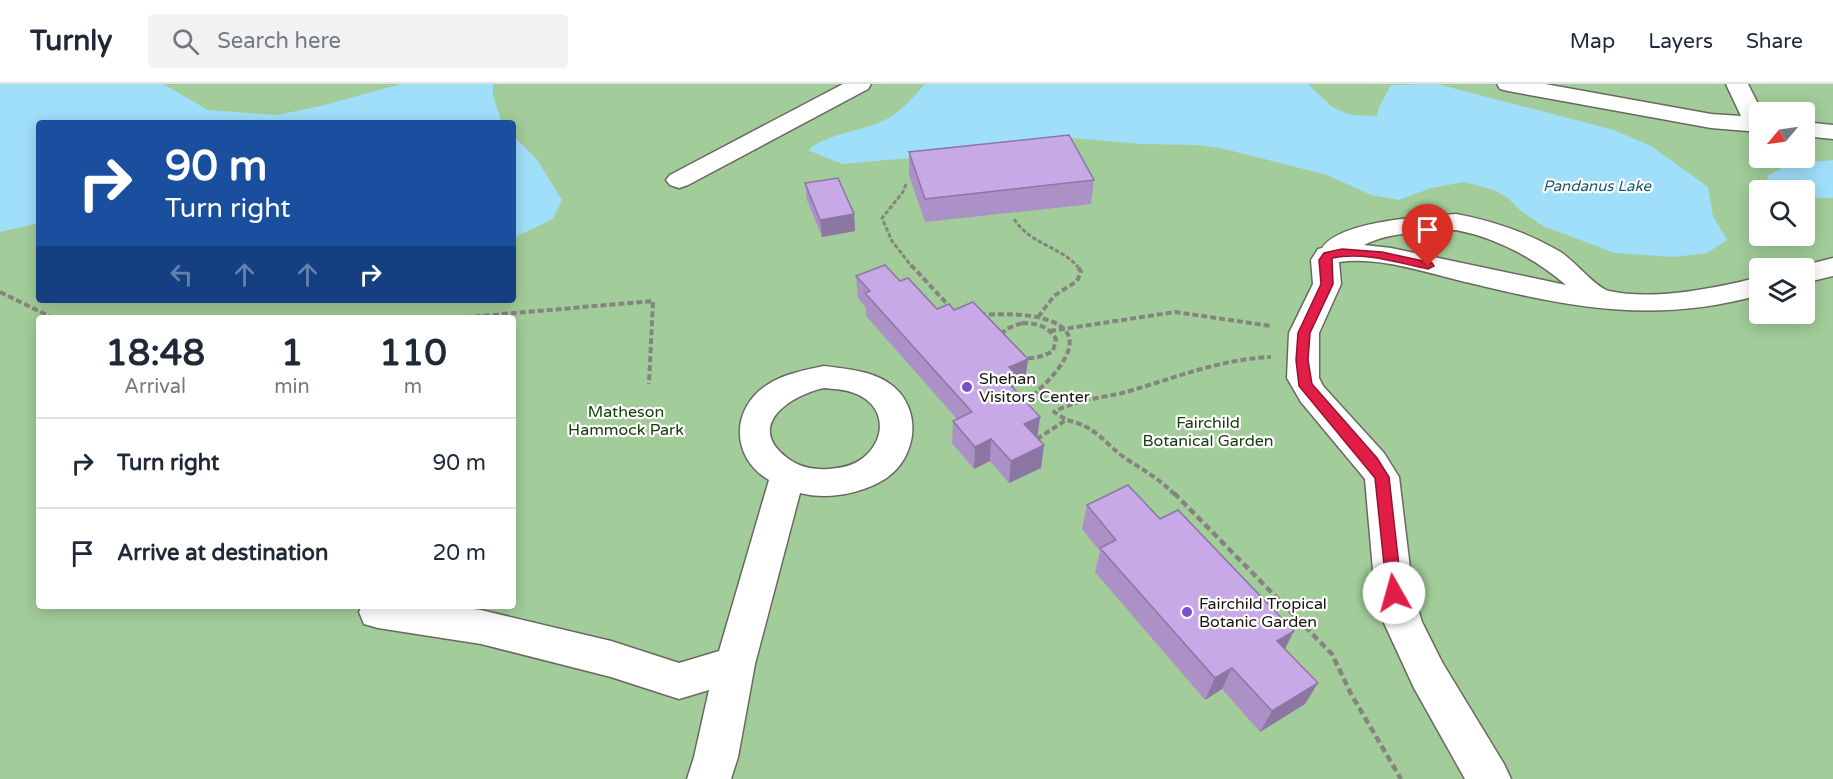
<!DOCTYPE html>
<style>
body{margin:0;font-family:"Varela Round",sans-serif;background:#f2f2f3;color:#1f2937;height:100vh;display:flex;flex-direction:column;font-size:22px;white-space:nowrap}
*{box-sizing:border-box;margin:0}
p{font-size:20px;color:#747a83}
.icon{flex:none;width:33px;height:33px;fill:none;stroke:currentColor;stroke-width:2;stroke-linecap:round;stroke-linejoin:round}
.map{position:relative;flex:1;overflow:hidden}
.side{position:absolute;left:36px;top:231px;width:480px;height:294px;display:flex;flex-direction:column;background:#fff;border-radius:6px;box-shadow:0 3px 15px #0003}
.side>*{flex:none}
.top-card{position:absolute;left:36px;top:36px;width:480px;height:183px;border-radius:6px;box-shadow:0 3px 15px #0003;background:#1a4fa0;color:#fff;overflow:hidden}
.needle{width:39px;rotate:241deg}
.tools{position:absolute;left:1749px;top:18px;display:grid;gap:12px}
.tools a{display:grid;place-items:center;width:66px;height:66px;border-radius:6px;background:#fff;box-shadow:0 3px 15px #0003;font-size:30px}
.pin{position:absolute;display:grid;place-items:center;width:51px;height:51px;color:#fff;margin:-62px -26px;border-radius:50% 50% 50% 0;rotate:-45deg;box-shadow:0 0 6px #0007}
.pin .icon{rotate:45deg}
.me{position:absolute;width:66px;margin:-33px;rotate:353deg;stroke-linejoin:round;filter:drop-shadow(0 0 4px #0008)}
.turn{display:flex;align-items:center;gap:21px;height:126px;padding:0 30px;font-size:27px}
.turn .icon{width:78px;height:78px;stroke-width:2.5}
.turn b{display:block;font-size:42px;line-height:51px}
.lanes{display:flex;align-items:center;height:57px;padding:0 30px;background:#0003;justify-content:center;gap:30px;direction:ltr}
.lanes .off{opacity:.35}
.eta{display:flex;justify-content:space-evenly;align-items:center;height:102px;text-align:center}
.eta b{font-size:36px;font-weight:700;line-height:42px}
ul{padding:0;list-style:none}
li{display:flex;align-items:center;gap:18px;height:90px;padding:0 30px;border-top:2px solid #e0e1e3}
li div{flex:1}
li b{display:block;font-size:22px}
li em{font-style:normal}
header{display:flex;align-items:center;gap:36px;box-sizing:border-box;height:84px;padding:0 30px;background:#fff;border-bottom:2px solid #e0e1e3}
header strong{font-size:28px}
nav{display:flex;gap:33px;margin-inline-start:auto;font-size:21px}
.search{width:420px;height:54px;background:#f2f2f3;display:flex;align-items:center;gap:15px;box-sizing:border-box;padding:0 21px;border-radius:6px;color:#747a83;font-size:22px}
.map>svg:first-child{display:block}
.green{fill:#a2cc99;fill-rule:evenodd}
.water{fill:#a0dffa}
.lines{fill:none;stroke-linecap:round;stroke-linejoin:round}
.minor-casing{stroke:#6a6860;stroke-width:3}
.path-far2{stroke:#86847f;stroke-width:3;stroke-dasharray:4.5 2;stroke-linecap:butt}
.path-far1{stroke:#86847f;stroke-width:4;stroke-dasharray:6 3;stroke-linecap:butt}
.path{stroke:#86847f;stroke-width:4.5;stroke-dasharray:7 4;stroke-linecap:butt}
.minor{fill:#fff;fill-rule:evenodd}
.wall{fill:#ac91c7}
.shaded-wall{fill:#8c76a2}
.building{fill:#c8a9e7;stroke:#8c76a2;stroke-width:1.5}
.route{fill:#e11d48;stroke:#92132f;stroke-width:1.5}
.poi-dot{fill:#7b4fc8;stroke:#fff;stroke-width:2}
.labels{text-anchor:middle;stroke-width:4.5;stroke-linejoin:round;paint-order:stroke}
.far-water-label{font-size:15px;font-style:italic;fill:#17586f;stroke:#fff}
.poi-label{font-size:16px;fill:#151411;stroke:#fff;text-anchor:start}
.park-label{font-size:16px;fill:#124007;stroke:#fff}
</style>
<header>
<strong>Turnly</strong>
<div class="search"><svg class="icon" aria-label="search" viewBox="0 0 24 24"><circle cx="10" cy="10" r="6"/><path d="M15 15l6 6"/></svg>Search here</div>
<nav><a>Map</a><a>Layers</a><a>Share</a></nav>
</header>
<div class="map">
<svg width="1833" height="695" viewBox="0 0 1833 695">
<rect width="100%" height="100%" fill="#f5f2ea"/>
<path class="green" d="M 0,0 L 1833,0 L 1833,695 L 0,695 ZM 1760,28 L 1804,28 L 1804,74 L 1760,74 ZM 39,39 L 513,39 L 513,216 L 39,216 ZM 1760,106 L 1804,106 L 1804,152 L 1760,152 ZM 1760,184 L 1804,184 L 1804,230 L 1760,230 ZM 39,234 L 513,234 L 513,522 L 39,522 Z"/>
<g class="water">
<path d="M 0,0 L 163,0 L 208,26 L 277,31 L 321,22 L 401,0 L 493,0 L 493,11 L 502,39 L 39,39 L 39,139 L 0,148 Z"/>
<path d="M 925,0 L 1308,0 L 1332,23 L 1351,31 L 1377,32 L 1379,23 L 1391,1 L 1437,0 L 1614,46 L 1651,62 L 1708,103 L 1713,132 L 1727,156 L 1707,169 L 1674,173 L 1615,169 L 1543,142 L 1520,126 L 1508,114 L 1494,106 L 1464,98 L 1431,104 L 1399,116 L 1371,111 L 1327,91 L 1220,64 L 1197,61 L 1142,60 L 1061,53 L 932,72 L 842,80 L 808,66 C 830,48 862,48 887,35 C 902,27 914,12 925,0 Z"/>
<path d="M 513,52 L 536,74 L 562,116 L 553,135 L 513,154 Z"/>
<path d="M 1833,76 L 1833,114 L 1805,114 L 1804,106 C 1789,106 1771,111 1767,92 L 1779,86 L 1784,81 Z"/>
</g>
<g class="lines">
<g class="minor-casing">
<g id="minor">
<path d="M 843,0 L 871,0 L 868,5 L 688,101 L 679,104 L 670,101 L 666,96 L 670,91 Z"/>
<path d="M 1497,0 L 1545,0 L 1711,30 L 1741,32 L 1726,0 L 1748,0 L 1762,28 L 1760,28 L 1760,48 L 1711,44 L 1508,7 L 1500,5 Z"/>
<path d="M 1804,38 L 1833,41 L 1833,55 L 1804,52 Z"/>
<path d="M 1456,130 C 1493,137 1526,148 1559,167 C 1573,175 1596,204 1609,207 C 1653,217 1717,204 1760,193 L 1760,211 C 1655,240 1573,224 1470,199 C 1429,190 1382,172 1339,178 L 1341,200 L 1319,249 L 1319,294 L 1323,302 L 1384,369 L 1399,393 L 1413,509 L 1422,538 L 1442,578 L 1504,680 L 1511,695 L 1465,695 L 1414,604 L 1384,539 L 1375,509 L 1365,395 L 1301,318 L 1287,294 L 1289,249 L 1313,200 L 1311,176 L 1318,165 L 1322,164 C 1341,136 1424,133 1456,130 ZM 1456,146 C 1497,154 1534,174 1566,201 L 1391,164 L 1364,161 C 1391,147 1427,148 1456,146 Z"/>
<path d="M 1833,174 L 1833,192 L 1804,199 L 1804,184 L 1794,184 Z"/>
<path d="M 824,282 C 847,285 876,287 894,303 C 923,328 916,375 885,395 C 861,410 827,416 800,409 L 755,580 L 738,673 L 731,695 L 687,695 L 694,673 L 709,606 L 679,615 L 611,593 L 481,560 L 378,544 L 364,540 L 359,528 L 362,522 L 452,522 L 481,526 L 611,557 L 679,579 L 719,567 L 769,396 C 731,374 730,325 767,301 C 783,290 805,286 824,282 ZM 824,304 C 833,305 843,305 851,308 C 885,318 889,353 863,374 C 853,382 841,384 829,385 C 813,386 798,383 786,373 C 745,341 791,311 824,304 Z"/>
</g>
</g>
<g class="path-far2">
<path d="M 906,100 L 903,108 L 882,134 L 892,157 L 912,183"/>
<path d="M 1014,135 C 1031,161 1060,162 1078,183"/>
</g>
<g class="path-far1">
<path d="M 911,181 L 951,224"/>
<path d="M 0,208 L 51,233 L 74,234"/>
<path d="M 980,231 C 1004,229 1088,227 1066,272 C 1057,291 1038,306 1023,321"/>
<path d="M 1038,233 L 1054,212 L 1077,197 L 1081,188 L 1077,181"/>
<path d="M 457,234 L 653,217 L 649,300"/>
<path d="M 1022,239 C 1037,239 1048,242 1056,255 L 1053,267 C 1033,279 1004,278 1002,250 L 1006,245 Z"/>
<path d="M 1050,247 L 1175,228 L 1271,242"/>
<path d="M 1065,335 L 1054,328 C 1075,316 1102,314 1126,308 C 1175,294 1220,275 1271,273"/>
<path d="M 1037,355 L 1066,336 C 1096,342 1103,358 1125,374 C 1143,386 1160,395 1175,411"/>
</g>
<path class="path" d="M 1174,409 L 1332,570 L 1351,610 L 1401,695"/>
<use href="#minor" class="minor"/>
</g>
<g class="wall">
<path d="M 909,68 L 1094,96 L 1091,120 L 925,138 L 909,91 Z"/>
<path d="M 805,99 L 854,130 L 855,147 L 822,153 L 807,116 Z"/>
<path d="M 856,192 L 900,197 L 937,225 L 954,226 L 1028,275 L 1025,297 L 1014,302 L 1014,305 L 1040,333 L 1037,354 L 1044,361 L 1041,384 L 1009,399 L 990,377 L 974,385 L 952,359 L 953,337 L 957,335 L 866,232 L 866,224 L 858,214 Z"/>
<path d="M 1087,421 L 1160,435 L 1285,565 L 1305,620 L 1260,648 L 1222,605 L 1205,616 L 1095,488 L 1100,467 L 1082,445 Z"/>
</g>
<g class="shaded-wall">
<path d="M 854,130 L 855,147 L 822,153 L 820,136 Z"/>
<path d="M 1028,275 L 1025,297 L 1014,302 L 1013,311 L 1004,294 L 1009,283 Z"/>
<path d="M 1040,333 L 1037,355 L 1024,340 Z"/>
<path d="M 991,355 L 990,377 L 974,385 L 975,363 Z"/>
<path d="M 1044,361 L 1041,384 L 1009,399 L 1011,377 Z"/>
<path d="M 1294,547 L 1283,569 L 1277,557 Z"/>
<path d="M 1232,584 L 1222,605 L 1205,616 L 1215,594 Z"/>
<path d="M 1318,599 L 1305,620 L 1260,648 L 1272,627 Z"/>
</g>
<g class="building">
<path d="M 1069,51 L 1094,96 L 925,115 L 909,68 Z"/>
<path d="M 838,94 L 854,130 L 820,136 L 805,99 Z"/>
<path d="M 885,181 L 900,197 L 908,194 L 937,225 L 949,220 L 954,226 L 973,218 L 1028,275 L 1009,283 L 1015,289 L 1004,294 L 1040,333 L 1024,340 L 1044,361 L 1011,377 L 991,355 L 975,363 L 953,337 L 972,328 L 865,209 L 870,207 L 856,192 Z"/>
<path d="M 1128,401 L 1160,435 L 1178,426 L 1294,547 L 1277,557 L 1318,599 L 1272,627 L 1232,584 L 1215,594 L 1100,464 L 1116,456 L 1087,421 Z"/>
</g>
<path class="route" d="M 1342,165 L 1382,168 L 1432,179 L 1434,182 L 1428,185 C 1398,179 1363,167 1332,174 L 1333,200 L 1310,249 L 1308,276 L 1312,300 L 1377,374 L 1389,393 L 1402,509 L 1400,514 L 1394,516 L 1389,514 L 1387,509 L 1375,394 L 1299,302 L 1296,276 L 1298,249 L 1321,200 L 1319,176 L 1324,169 Z"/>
<g class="poi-dot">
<circle cx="967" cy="303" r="6"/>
<circle cx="1187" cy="528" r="6"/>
</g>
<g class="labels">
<g class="far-water-label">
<text x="1597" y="107">Pandanus Lake</text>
</g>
<g class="poi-label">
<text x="979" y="300">Shehan<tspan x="979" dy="18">Visitors Center</tspan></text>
<text x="1199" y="525">Fairchild Tropical<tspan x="1199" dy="18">Botanic Garden</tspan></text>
</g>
<g class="park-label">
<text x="626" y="333">Matheson<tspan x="626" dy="18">Hammock Park</tspan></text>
<text x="1208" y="344">Fairchild<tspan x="1208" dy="18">Botanical Garden</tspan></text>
</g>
</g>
</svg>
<div class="tools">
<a><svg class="needle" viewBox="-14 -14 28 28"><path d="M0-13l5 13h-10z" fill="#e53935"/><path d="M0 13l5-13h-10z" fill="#747a83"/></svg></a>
<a><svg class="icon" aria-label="search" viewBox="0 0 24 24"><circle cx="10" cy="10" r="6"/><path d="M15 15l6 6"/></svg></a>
<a><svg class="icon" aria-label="layers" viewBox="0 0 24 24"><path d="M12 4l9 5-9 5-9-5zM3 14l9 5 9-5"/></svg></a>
</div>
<div class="pin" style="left:1428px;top:182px;background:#d93025"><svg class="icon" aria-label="arrive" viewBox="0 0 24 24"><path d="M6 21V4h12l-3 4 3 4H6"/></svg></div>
<svg class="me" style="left:1394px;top:509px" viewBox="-20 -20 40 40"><circle r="19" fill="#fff"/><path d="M0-13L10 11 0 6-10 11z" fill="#e11d48"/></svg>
<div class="top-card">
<div class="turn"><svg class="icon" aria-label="right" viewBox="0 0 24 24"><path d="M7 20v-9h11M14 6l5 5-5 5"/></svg><div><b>90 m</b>Turn right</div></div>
<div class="lanes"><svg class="icon off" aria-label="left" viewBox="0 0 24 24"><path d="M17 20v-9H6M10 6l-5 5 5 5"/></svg><svg class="icon off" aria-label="ahead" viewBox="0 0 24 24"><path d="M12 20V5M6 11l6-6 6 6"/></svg><svg class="icon off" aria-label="ahead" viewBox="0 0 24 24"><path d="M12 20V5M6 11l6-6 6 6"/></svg><svg class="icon" aria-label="right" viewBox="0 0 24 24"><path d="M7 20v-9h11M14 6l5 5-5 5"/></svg></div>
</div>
<section class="side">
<div class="eta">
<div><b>18:48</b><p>Arrival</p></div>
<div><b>1</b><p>min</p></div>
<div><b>110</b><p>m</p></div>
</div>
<ul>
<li><svg class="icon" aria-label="right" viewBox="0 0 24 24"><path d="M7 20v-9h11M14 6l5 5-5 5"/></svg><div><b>Turn right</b></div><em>90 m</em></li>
<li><svg class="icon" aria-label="arrive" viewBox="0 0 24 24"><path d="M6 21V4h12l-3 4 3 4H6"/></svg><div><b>Arrive at destination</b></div><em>20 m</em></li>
</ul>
</section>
</div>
